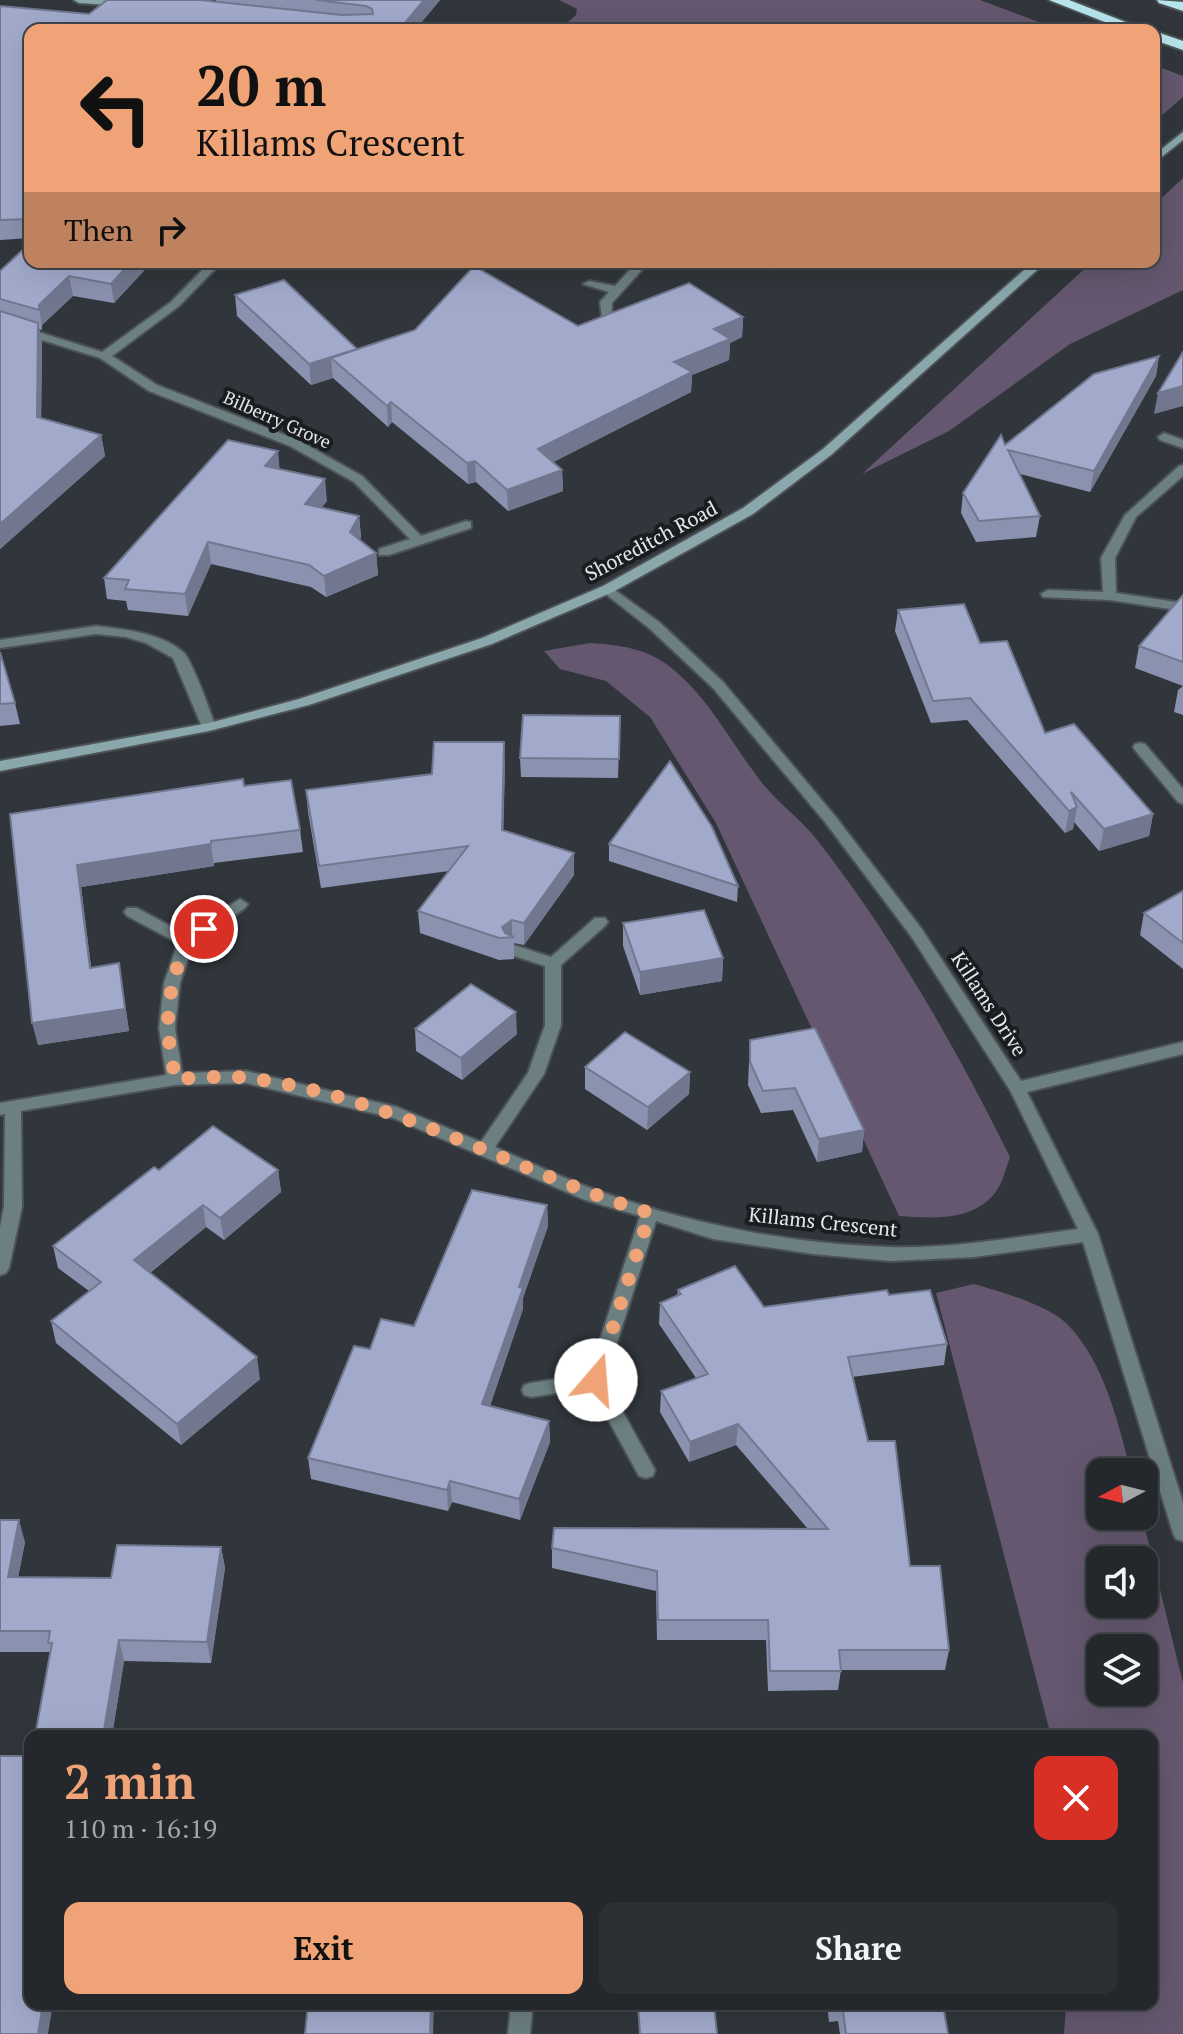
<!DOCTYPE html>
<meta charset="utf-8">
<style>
body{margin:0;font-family:"PT Serif",serif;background:#2c3034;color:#f1f3f6;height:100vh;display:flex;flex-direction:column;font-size:30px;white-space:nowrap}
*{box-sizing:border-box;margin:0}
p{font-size:26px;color:#a3a6a9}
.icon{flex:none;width:44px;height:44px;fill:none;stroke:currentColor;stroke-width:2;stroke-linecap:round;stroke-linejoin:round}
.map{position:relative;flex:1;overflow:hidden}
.panel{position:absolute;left:24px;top:1730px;width:1134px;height:280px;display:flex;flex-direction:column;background:#24282c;border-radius:16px;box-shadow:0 8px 32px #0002,0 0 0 2px #414448}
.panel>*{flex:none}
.hud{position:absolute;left:24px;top:24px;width:1136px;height:244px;border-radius:16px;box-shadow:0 8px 32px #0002,0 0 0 2px #414448;background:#efa376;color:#111;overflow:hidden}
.needle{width:52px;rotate:263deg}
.fabs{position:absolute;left:1086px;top:1458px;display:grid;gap:16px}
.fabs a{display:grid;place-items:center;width:72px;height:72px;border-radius:16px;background:#24282c;box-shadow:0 8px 32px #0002,0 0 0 2px #414448;font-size:40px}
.pin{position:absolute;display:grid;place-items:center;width:68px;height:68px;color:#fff;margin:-34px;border:4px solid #fff;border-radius:50%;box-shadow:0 2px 8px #0007}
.me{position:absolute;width:88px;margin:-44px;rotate:18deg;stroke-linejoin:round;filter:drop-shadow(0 0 6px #0008)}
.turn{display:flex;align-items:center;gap:28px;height:168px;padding:0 40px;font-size:36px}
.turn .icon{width:104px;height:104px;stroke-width:2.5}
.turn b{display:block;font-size:56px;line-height:68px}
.then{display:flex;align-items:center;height:76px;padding:0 40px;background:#0003;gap:16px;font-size:30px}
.round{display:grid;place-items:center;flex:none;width:84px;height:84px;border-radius:16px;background:#2c3034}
.headline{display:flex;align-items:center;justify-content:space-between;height:136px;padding:0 40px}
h1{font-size:48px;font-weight:800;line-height:60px;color:#efa376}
.primary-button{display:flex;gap:16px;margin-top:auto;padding:16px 40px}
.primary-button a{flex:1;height:92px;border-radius:16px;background:#efa376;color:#111;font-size:32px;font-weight:800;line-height:92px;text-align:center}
.primary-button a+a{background:#2c3034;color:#f1f3f6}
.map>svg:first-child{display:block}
.green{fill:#64576f;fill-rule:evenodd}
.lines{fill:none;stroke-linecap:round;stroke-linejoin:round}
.street-casing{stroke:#4d5257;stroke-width:4}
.secondary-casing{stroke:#4d5257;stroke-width:4}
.highway-casing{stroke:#4d5257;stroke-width:4}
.street{fill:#6c7f81;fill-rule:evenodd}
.secondary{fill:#8aa8ac;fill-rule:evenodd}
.highway{fill:#b5e5eb;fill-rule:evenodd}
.wall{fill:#8b92af}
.shaded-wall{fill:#71778f}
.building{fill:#a2aacc;stroke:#71778f;stroke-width:2}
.route{stroke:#efa376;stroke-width:14;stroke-dasharray:0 25.2}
.labels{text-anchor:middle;stroke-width:8;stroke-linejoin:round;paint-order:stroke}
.far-street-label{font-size:18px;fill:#e4e8eb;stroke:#1a1d1f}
.street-label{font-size:20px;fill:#e4e8eb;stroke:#1a1d1f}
</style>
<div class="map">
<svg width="1183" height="2034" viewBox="0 0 1183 2034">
<rect width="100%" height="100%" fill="#30363b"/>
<g class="green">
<path d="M 559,0 L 980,0 L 1060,30 L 559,30 L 576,15 L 577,9 Z"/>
<path d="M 1154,65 L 1183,76 L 1183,97 L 1154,122 Z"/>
<path d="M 1183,178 L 1183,290 L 1070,344 L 949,431 L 862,474 L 1092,262 L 1154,262 L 1154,205 Z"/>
<path d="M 590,643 C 619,645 645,648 669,666 C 711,699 731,744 763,784 C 780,805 802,820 818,841 C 894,939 955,1046 1010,1157 C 1006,1168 1003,1183 995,1193 C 972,1222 932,1218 899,1216 L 716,823 L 650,717 L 606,681 L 560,669 L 544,651 Z"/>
<path d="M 974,1284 C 1001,1292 1050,1305 1069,1326 C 1105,1364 1118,1423 1131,1472 L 1100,1472 L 1100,1516 L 1142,1516 L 1183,1683 L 1183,2034 L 1064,2034 L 1066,2004 L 1152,2004 L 1152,1736 L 1051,1736 L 936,1293 ZM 1100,1560 L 1144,1560 L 1144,1604 L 1100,1604 ZM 1100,1648 L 1144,1648 L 1144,1692 L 1100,1692 Z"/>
</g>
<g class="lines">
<g class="street-casing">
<g id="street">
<path d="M 210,262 L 222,262 L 179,306 L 112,356 L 157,385 L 298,440 L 362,476 L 421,536 L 466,521 L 471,522 L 471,528 L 389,555 L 379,555 L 379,549 L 410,539 L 354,482 L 290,446 L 149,391 L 100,358 L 0,327 L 0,320 L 102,352 L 171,302 Z"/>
<path d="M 637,262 L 649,262 L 612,303 L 611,324 L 603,324 L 600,302 L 609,292 L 583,284 L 589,281 L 615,286 Z"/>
<path d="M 746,262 L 787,262 L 792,265 C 782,271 756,268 746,262 Z"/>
<path d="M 1164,433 L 1183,440 L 1183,448 L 1160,440 L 1158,437 Z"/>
<path d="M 1183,465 L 1183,476 L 1136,517 L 1115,558 L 1116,593 L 1183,603 L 1183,611 L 1110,600 L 1043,597 L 1041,594 L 1048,590 L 1103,592 L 1101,558 L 1125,515 L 1179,466 Z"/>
<path d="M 608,585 L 659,622 L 723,682 L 835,816 L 921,928 L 1021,1081 L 1183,1042 L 1183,1054 L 1027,1092 L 1098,1234 L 1183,1503 L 1183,1541 L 1176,1539 L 1173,1533 L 1083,1242 L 974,1257 L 890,1261 L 813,1254 L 713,1239 L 656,1221 L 605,1380 L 655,1470 L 653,1476 L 646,1478 L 639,1476 L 591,1388 L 531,1397 L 524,1395 L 522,1390 L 524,1385 L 531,1383 L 589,1374 L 640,1216 L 585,1200 L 393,1118 L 246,1083 L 175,1085 L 21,1111 L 22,1207 L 9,1268 L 6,1273 L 0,1275 L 0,1227 L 4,1207 L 5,1114 L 0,1115 L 0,1103 L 166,1075 L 159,1028 L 164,983 L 178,943 L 127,916 L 124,912 L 127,908 L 137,908 L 185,934 L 240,899 L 248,904 L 245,908 L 193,944 L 180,983 L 175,1028 L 182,1073 L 246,1071 L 397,1107 L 481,1142 L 528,1073 L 545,1025 L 545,966 L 508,954 L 506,950 L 514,945 L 551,957 L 595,918 L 605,918 L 608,922 L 605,926 L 561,965 L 561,1025 L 544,1074 L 495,1147 C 529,1162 562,1178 596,1190 C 689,1224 791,1244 889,1247 C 952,1249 1016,1237 1078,1229 L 1010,1090 L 911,936 L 825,822 L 713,688 L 649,628 L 603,592 L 603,586 Z"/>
<path d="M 96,626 C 123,629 163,633 184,653 C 193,662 210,712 216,727 L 214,730 L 204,730 L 202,727 L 173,658 L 146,643 L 126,637 L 96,634 L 0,648 L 0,640 Z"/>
<path d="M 1140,743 L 1145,744 L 1183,789 L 1183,804 L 1178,802 L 1135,750 L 1133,747 L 1135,744 Z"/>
<path d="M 511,2004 L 533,2004 L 530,2034 L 508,2034 Z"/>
</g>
</g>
<g class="secondary-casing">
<g id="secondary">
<path d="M 74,0 L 121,0 L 128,3 L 123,6 L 79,3 Z"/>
<path d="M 1183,132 L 1183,140 L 1154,163 L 1154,155 Z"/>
<path d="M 1033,262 L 1046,262 L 831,455 L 753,514 L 613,592 L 492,644 L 309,705 L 209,731 L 0,771 L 0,761 L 209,723 L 299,699 L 482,638 L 603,586 L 743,508 L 823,449 Z"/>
</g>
</g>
<g class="highway-casing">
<g id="highway">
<path d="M 1049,0 L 1069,0 L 1146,30 L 1125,30 Z"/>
<path d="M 1157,0 L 1183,2 L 1183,11 L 1159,3 Z"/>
<path d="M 1154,31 L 1183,41 L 1183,50 L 1154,40 Z"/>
</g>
</g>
<use href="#street" class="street"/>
<use href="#secondary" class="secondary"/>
<use href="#highway" class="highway"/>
</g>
<g class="wall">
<path d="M 216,0 L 440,0 L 415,30 L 30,30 L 30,238 L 0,240 L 0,6 L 89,14 L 216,2 Z"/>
<path d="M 30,262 L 152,262 L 114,303 L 73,296 L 42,325 L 42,330 L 39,329 L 42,343 L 41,418 L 101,435 L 105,456 L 0,549 L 0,271 Z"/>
<path d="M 862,262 L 897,262 L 891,266 Z"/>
<path d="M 235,295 L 357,349 L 578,326 L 743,317 L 742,337 L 730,343 L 729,360 L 692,375 L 691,392 L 553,462 L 562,470 L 563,491 L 508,511 L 476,482 L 468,484 L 392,422 L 388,427 L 333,378 L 311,385 L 237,316 Z"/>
<path d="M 1159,356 L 1156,376 L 1090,492 L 1020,474 L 1040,516 L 1036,537 L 976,542 L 961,513 L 963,493 L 1005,445 Z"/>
<path d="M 280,469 L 327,501 L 322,507 L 359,516 L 361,537 L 360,540 L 376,553 L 378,575 L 326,597 L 311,587 L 211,564 L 188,616 L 128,610 L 126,601 L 107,599 L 104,578 Z"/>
<path d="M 1183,595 L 1183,715 L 1174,712 L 1178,690 L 1183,686 L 1135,668 L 1139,646 Z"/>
<path d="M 898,610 L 980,643 L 1045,733 L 1153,814 L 1149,836 L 1099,851 L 1074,822 L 1073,829 L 1065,833 L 967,720 L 931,723 L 895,631 Z"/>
<path d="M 0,652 L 15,703 L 20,724 L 0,726 Z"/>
<path d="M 620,716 L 618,778 L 521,777 L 520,758 Z"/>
<path d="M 505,764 L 503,830 L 574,853 L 574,875 L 524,945 L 514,943 L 514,959 L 499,960 L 420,933 L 418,911 L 449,871 L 321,888 L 308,812 L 306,790 Z"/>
<path d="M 244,786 L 300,830 L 303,852 L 214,863 L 214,866 L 81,887 L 91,968 L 119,963 L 129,1031 L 38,1045 L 10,814 Z"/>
<path d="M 609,844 L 738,886 L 737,902 L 609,861 Z"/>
<path d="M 1183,891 L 1183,969 L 1140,935 L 1144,913 Z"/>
<path d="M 623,923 L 723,958 L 722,981 L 640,995 L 623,946 Z"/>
<path d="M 415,1029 L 517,1034 L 462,1080 L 416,1051 Z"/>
<path d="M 750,1040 L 864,1130 L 862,1152 L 817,1162 L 793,1110 L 761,1113 L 748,1085 Z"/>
<path d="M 585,1067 L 690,1072 L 689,1094 L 647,1130 L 585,1089 Z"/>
<path d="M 159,1170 L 278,1170 L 281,1192 L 224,1240 L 206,1227 L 150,1273 L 260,1379 L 181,1445 L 56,1343 L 51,1321 L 89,1291 L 58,1268 L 53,1246 Z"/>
<path d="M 547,1205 L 548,1226 L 523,1298 L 523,1309 L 490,1406 L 549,1421 L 550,1442 L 520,1520 L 452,1502 L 448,1511 L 311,1479 L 308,1458 L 370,1349 L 414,1326 Z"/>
<path d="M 678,1290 L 764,1307 L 889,1295 L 947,1344 L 944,1365 L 852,1377 L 868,1441 L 910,1566 L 949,1650 L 945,1670 L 841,1670 L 838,1690 L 768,1691 L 766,1640 L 657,1640 L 656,1591 L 552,1568 L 552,1548 L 808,1529 L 736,1445 L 689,1462 L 660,1412 L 661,1391 L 696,1378 L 659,1324 L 660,1303 L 677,1296 Z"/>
<path d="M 0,1520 L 25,1542 L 18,1577 L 111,1578 L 221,1547 L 225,1568 L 211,1663 L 124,1661 L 112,1736 L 35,1736 L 50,1652 L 0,1652 Z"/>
<path d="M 827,2004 L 943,2004 L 948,2034 L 840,2034 L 838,2021 L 829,2022 Z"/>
</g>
<g class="shaded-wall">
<path d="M 424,0 L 440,0 L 415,30 L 399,30 Z"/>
<path d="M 131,262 L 152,262 L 114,303 L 111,284 Z"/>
<path d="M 69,276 L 73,296 L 42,325 L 42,330 L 39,305 Z"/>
<path d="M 743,317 L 742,337 L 730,343 L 729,360 L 692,375 L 691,392 L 538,470 L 538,449 L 674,362 L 714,329 Z"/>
<path d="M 38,323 L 42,343 L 41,437 L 37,417 Z"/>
<path d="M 357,349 L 331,358 L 333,378 L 311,385 L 309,364 Z"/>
<path d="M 1159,356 L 1156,376 L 1090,492 L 1094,471 Z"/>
<path d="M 1183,386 L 1183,406 L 1154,414 L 1158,393 Z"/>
<path d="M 391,402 L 392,422 L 388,427 L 387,406 Z"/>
<path d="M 101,435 L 105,456 L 0,549 L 0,524 Z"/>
<path d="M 278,451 L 280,472 L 265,466 Z"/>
<path d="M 475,461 L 476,482 L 468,484 L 467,463 Z"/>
<path d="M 562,470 L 563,491 L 508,511 L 507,490 Z"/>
<path d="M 325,479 L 327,501 L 307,525 L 305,504 Z"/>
<path d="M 359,516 L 361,537 L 352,554 L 350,532 Z"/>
<path d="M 208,542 L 211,564 L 188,616 L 185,594 Z"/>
<path d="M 376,553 L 378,575 L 326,597 L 324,576 Z"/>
<path d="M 504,742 L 505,764 L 503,852 L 502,830 Z"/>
<path d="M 1077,807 L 1073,829 L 1065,833 L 1069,811 Z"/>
<path d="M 1153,814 L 1149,836 L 1099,851 L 1104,829 Z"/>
<path d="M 211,844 L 214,866 L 81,887 L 94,990 L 90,968 L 77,865 Z"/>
<path d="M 574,853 L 574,875 L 524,945 L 524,923 Z"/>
<path d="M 512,920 L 512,937 L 503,938 L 502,927 Z"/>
<path d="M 723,958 L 722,981 L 640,995 L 640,972 Z"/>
<path d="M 119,963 L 129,1031 L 38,1045 L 32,1023 Z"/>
<path d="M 516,1012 L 517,1034 L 462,1080 L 461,1058 Z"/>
<path d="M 690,1072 L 689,1094 L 647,1130 L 648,1107 Z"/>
<path d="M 864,1130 L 862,1152 L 817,1162 L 819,1139 Z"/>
<path d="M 278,1170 L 281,1192 L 224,1240 L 220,1218 Z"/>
<path d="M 203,1205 L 206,1227 L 138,1282 L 134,1260 Z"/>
<path d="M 547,1205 L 548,1226 L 523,1298 L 523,1309 L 483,1425 L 482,1404 L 519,1287 Z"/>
<path d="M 257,1357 L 260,1379 L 181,1445 L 177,1424 Z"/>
<path d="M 549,1421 L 550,1442 L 520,1520 L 519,1499 Z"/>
<path d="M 738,1424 L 736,1445 L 689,1462 L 690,1442 Z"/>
<path d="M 450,1481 L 452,1502 L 448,1511 L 447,1490 Z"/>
<path d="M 19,1520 L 25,1542 L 14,1598 L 8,1577 Z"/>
<path d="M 221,1547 L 225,1568 L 211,1663 L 207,1642 Z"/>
<path d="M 119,1640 L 124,1661 L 112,1736 L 103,1736 Z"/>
<path d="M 43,2004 L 53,2004 L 48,2034 L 38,2034 Z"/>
<path d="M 431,2004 L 434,2004 L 433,2034 L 430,2034 Z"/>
</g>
<g class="building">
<path d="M 107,0 L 200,0 L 342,15 L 373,14 L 372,9 L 366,6 L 316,0 L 424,0 L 399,30 L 30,30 L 30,219 L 0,220 L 0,6 L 89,14 Z"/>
<path d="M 30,243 L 30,262 L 131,262 L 111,284 L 69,276 L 39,305 L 39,310 L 0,299 L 0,271 Z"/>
<path d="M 474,266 L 578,326 L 689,283 L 743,317 L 714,329 L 730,339 L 674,362 L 692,372 L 538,449 L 562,470 L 507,490 L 475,461 L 467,463 L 391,402 L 387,406 L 331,358 L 415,330 Z"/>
<path d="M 284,280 L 357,349 L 309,364 L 235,295 Z"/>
<path d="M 0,311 L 38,323 L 37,417 L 101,435 L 0,524 Z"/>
<path d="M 1183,352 L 1183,386 L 1158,393 Z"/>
<path d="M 1159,356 L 1094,471 L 1008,450 L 1040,516 L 979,521 L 963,493 L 1001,435 L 1005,445 L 1094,374 Z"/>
<path d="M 228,440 L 278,451 L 265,466 L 325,479 L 305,504 L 359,516 L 350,532 L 376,553 L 324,576 L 309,565 L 208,542 L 185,594 L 125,589 L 129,580 L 104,578 Z"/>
<path d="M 1183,595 L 1183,662 L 1139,646 Z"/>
<path d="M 964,604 L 980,643 L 1007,641 L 1045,733 L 1074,724 L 1153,814 L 1104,829 L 1071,792 L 1077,807 L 1069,811 L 970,698 L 933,701 L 898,610 Z"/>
<path d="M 0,652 L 15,703 L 0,704 Z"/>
<path d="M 523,715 L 620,716 L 619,759 L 520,758 Z"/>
<path d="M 434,742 L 504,742 L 502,830 L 574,853 L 524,923 L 512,920 L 502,927 L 505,933 L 514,937 L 499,938 L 418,911 L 468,846 L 319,866 L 306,790 L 432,774 Z"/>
<path d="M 670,761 L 712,827 L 738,886 L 609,844 Z"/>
<path d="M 243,779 L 244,786 L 291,780 L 300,830 L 211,841 L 211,844 L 77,865 L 90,968 L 119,963 L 125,1009 L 32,1023 L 10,814 Z"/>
<path d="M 1183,891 L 1183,943 L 1144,913 Z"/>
<path d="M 704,910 L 723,958 L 640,972 L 623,923 Z"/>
<path d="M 471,984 L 516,1012 L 461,1058 L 415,1029 Z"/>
<path d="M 815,1028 L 864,1130 L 819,1139 L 795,1088 L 763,1091 L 750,1062 L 750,1040 Z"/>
<path d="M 625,1032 L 690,1072 L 648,1107 L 585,1067 Z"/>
<path d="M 213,1126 L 278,1170 L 220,1218 L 203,1205 L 134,1260 L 257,1357 L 177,1424 L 51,1321 L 101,1282 L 53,1246 L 154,1167 L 159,1170 Z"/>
<path d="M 472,1190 L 547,1205 L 519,1287 L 523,1288 L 482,1404 L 549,1421 L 519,1499 L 450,1481 L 447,1490 L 308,1458 L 354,1346 L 370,1349 L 381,1319 L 414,1326 Z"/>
<path d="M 735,1266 L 764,1307 L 887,1290 L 889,1295 L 930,1290 L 947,1344 L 848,1357 L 868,1441 L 895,1441 L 910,1566 L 940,1566 L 949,1650 L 839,1650 L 841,1671 L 770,1671 L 768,1620 L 658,1620 L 657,1571 L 552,1548 L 554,1528 L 828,1529 L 738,1424 L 690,1442 L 661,1391 L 708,1374 L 660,1303 L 681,1294 L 678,1290 Z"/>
<path d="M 0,1520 L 19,1520 L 8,1577 L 111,1578 L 117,1545 L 221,1547 L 207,1642 L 119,1640 L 103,1736 L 35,1736 L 52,1643 L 48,1643 L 50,1631 L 0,1631 Z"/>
<path d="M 0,1756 L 30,1756 L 30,2004 L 43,2004 L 38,2034 L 0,2034 Z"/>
<path d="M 308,2004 L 431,2004 L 430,2034 L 305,2034 Z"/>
<path d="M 638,2004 L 714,2004 L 717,2034 L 640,2034 Z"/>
<path d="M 842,2004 L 943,2004 L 948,2034 L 846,2034 Z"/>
</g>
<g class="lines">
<path class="route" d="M 204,929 L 186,941 L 172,983 L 167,1028 L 175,1079 C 199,1078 225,1075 248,1078 C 391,1096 515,1172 650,1213 L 596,1380"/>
</g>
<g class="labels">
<g class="far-street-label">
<text transform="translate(277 420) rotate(24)" y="6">Bilberry Grove</text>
</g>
<g class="street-label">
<text transform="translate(651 541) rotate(-28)" y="7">Shoreditch Road</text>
<text transform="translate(989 1004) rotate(57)" y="7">Killams Drive</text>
<text transform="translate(823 1222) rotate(6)" y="7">Killams Crescent</text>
</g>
</g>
</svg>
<div class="fabs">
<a><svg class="needle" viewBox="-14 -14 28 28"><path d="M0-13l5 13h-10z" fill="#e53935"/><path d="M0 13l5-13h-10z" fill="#a3a6a9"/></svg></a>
<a><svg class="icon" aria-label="sound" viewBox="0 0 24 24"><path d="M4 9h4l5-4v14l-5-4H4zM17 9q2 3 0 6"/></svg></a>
<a><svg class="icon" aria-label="layers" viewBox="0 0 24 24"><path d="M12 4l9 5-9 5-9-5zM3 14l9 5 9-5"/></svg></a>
</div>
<div class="pin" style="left:204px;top:929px;background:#d93025"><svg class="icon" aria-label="arrive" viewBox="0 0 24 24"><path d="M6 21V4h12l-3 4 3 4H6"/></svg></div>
<svg class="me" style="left:596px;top:1380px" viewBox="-20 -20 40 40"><circle r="19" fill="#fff"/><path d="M0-13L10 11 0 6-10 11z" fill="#efa376"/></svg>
<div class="hud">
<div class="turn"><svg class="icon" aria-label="left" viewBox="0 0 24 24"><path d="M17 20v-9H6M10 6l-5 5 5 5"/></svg><div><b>20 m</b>Killams Crescent</div></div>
<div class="then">Then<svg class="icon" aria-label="right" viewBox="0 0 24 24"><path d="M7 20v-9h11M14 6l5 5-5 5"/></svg></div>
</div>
<section class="panel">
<div class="headline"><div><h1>2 min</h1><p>110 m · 16:19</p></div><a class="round" style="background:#d93025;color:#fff"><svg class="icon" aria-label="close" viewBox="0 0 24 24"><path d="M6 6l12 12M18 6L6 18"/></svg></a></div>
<div class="primary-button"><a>Exit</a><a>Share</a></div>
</section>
</div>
